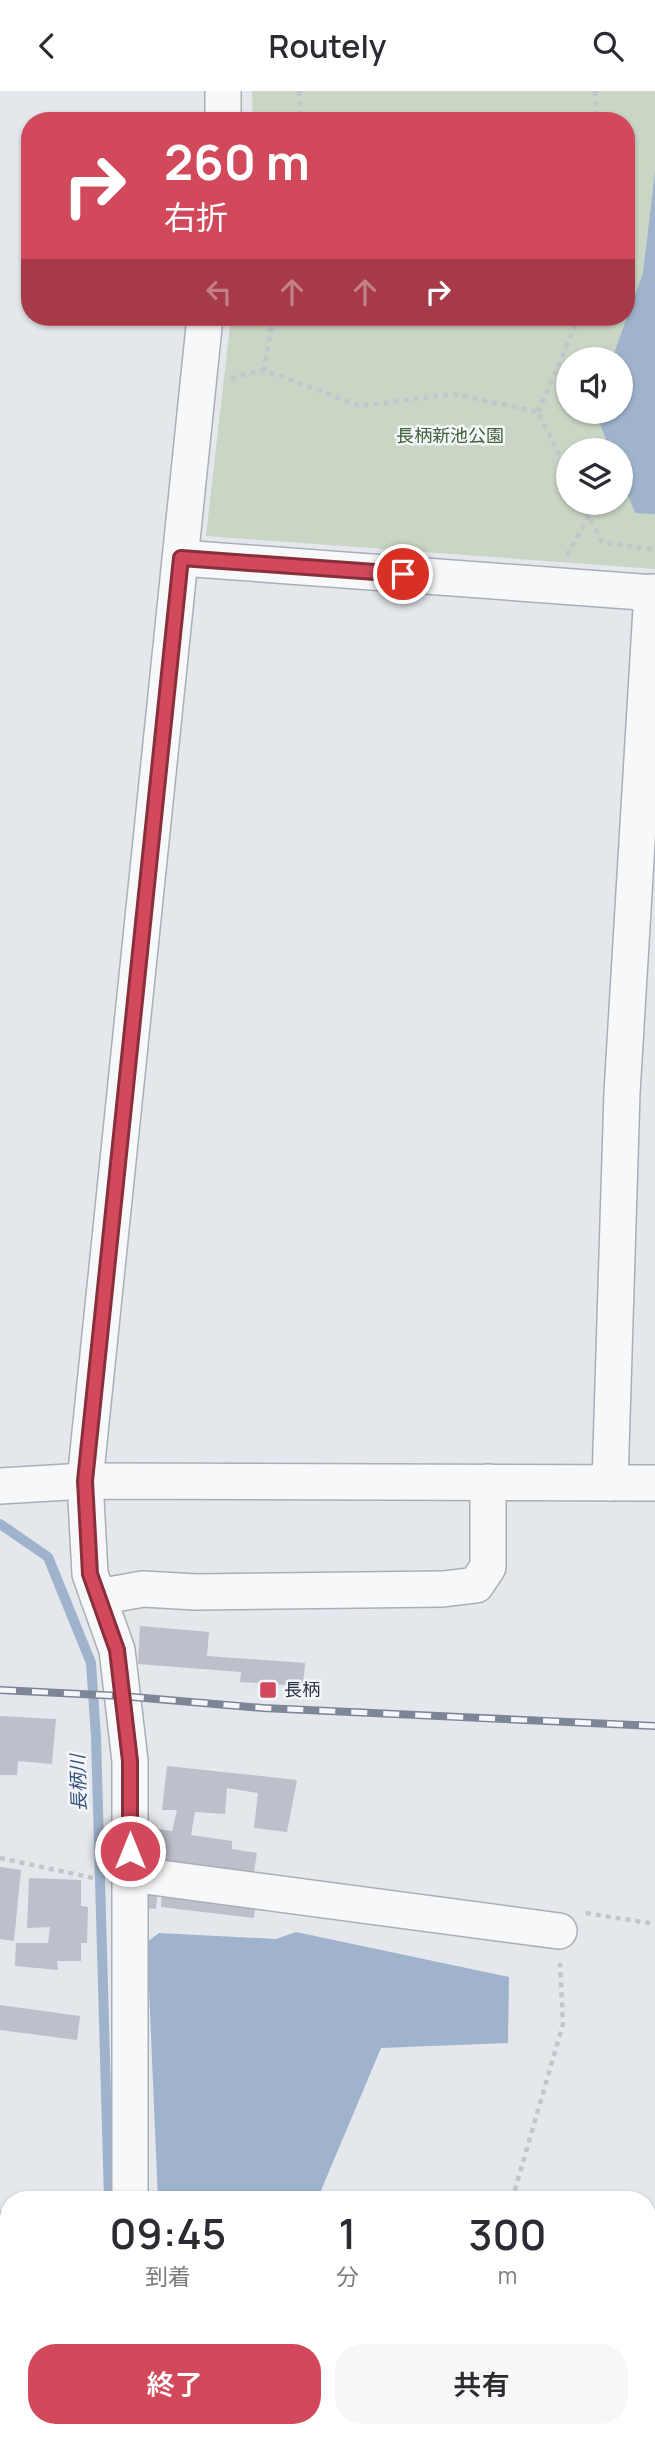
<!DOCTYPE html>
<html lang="ja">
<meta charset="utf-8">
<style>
body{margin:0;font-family:Manrope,"Noto Sans JP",sans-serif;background:#f7f7f7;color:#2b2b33;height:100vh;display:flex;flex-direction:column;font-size:26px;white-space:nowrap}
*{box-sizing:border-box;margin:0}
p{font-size:23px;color:#7c7c81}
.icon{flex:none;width:38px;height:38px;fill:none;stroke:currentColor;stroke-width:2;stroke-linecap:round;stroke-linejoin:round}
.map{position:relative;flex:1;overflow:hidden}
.panel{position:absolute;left:0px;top:2100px;width:656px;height:247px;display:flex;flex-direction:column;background:#fff;border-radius:28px 28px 0 0;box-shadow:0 2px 5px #0004}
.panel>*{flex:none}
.banner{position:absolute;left:21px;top:21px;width:614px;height:214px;border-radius:28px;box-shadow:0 2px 5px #0004;background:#d1495b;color:#fff;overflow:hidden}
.buttons{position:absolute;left:556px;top:256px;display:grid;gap:14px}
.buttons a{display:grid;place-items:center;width:77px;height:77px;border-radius:50%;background:#fff;box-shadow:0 2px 5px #0004;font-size:35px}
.pin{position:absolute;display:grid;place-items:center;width:60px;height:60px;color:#fff;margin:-30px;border:4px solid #fff;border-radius:50%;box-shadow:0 2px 7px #0007}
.me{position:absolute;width:77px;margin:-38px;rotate:0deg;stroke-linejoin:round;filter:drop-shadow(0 0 5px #0008)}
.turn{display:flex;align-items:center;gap:24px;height:147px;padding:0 28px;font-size:32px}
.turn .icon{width:91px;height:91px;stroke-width:2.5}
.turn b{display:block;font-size:49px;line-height:60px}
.lanes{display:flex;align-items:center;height:66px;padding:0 28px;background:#0003;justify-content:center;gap:35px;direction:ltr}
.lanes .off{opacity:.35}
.eta{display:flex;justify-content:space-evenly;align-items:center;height:119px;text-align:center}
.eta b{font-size:42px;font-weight:600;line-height:49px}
.button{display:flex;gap:14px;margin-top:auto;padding:14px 28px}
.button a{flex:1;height:80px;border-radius:28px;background:#d1495b;color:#fff;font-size:28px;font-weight:600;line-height:80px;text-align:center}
.button a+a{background:#f7f7f7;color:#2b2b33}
header{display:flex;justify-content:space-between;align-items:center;height:91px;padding:0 28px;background:#fff;font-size:32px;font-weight:600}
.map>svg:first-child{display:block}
.green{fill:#c9d6c5;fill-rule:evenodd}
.water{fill:#9fb4cc}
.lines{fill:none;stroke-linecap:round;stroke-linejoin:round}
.stream{stroke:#9fb4cc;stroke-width:10}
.building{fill:#bbc0ca}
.minor-casing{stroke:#a9aeb7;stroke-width:38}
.path{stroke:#c2c5cb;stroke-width:4.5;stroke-dasharray:5 5;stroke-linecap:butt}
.minor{stroke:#f7f8fa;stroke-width:35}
.rail-casing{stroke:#7d8696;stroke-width:8}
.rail{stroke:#f4f6f9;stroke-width:5;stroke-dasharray:16;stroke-linecap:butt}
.route-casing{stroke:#882f3b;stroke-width:18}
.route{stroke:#d1495b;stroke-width:12}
.poi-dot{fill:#d1495b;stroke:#f4f6f9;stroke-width:2.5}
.labels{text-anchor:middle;stroke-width:5;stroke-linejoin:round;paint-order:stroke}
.park-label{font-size:18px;fill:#3f6138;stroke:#f4f6f9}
.poi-label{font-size:18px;fill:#2b3445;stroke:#f4f6f9;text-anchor:start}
.water-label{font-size:19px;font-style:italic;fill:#34527a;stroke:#f4f6f9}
</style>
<header><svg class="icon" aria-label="back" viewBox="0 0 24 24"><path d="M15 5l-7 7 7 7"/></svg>Routely<svg class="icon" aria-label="search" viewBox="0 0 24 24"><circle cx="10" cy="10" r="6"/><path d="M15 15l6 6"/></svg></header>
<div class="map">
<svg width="655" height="2346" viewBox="0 0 655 2346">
<rect width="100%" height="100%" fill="#e4e7ec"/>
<path class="green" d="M 252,0 L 655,0 L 655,478 L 206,445 L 231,226 L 626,226 L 626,30 L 253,30 ZM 569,268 L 621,268 L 621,320 L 569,320 ZM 569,359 L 621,359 L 621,411 L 569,411 Z"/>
<g class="water">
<path d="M 655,81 L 655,423 L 635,422 L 621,387 L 621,359 L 610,359 L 595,320 L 621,320 L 621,268 L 612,268 L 643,182 Z"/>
<path d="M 296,1841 L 509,1886 L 508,1952 L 381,1957 L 317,2109 L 158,2109 L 147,1851 L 159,1842 L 276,1848 Z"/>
</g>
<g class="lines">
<path class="stream" d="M 0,1433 L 48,1466 L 91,1572 L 96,1646 L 109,2109"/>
</g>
<g class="building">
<path d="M 140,1535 L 209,1541 L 207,1565 L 305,1572 L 303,1595 L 240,1591 L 241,1581 L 138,1573 Z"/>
<path d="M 0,1625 L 56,1628 L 52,1673 L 18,1670 L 17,1684 L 0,1684 Z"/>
<path d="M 167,1675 L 297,1689 L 287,1741 L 254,1737 L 258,1702 L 227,1697 L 225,1723 L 195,1721 L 191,1744 L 232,1750 L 232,1758 L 257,1762 L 254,1781 L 136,1768 L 142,1736 L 172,1740 L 177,1719 L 162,1719 Z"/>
<path d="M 0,1776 L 21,1779 L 14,1850 L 0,1848 Z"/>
<path d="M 29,1787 L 81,1789 L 81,1815 L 88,1816 L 87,1852 L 81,1852 L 81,1870 L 57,1870 L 58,1879 L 15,1875 L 16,1852 L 48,1852 L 50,1836 L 27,1837 Z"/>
<path d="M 149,1795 L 158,1796 L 156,1818 L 145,1817 Z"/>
<path d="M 162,1795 L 256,1806 L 254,1827 L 161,1816 Z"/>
<path d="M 0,1914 L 80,1925 L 77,1949 L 0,1939 Z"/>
<path d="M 0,2120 L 9,2122 L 9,2141 L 0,2139 Z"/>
<path d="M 0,2148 L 9,2150 L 9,2174 L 0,2172 Z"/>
</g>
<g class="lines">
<g class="minor-casing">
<g id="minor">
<path d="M 223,0 L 223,30"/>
<path d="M 181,467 L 655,502"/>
<path d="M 610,1392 L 622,1002 L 652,501"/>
<path d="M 0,1395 L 85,1390 L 655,1392"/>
<path d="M 98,1506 L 143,1498 L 196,1501 L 443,1498 L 476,1494 L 488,1476 L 488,1391"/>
<path d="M 130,1783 L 559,1840"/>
<path d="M 130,2109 L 130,1670 L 117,1559 L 90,1483 L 85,1390 L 205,226"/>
<path d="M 84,2346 L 87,2338"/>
</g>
</g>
<g class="path">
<path d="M 299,0 L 300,30"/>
<path d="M 595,0 L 598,30"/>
<path d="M 273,226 L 264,279 L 360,315 L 454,303 L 538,321 L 569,384"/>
<path d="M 231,287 L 264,279"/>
<path d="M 538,321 L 579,226"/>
<path d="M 582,411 L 602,451 L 655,459"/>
<path d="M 567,464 L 589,425"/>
<path d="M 0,1767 L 98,1788"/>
<path d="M 586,1822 L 655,1833"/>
<path d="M 512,2109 L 563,1933 L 560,1872"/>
<path d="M 469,2346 L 470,2338"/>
</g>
<use href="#minor" class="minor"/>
<g class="rail-casing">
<path id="rail" d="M 0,1599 L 121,1605 L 263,1617 L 655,1635"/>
</g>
<use href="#rail" class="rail"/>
</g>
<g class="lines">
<g class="route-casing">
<path id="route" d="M 130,1760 L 130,1670 L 117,1559 L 90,1483 L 85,1390 L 181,467 L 403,483"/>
</g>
<use href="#route" class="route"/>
</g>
<rect class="poi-dot" x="259" y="1590" width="18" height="18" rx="3.5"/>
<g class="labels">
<g class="park-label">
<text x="450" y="351">長柄新池公園</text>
</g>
<g class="poi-label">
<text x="284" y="1605">長柄</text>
</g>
<g class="water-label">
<text transform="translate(78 1692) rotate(-92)" y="7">長柄川</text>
</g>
</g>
</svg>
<div class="buttons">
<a><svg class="icon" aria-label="sound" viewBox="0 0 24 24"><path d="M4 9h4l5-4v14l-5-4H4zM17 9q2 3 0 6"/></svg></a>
<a><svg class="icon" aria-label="layers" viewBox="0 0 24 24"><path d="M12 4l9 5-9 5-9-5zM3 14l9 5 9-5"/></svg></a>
</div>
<div class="pin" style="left:403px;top:483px;background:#d93025"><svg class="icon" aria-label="arrive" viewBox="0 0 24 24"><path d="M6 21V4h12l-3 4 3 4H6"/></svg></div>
<svg class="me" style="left:130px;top:1760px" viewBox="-20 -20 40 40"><circle r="17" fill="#d1495b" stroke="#fff" stroke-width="3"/><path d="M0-11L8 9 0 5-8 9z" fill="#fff"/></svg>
<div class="banner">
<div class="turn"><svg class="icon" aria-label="right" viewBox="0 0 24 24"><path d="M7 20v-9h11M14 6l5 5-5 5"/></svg><div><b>260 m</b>右折</div></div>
<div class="lanes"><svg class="icon off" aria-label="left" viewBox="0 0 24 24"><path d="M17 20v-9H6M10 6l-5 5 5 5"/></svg><svg class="icon off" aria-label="ahead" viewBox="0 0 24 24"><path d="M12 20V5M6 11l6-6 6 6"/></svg><svg class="icon off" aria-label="ahead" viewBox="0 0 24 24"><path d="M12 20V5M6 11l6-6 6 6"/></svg><svg class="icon" aria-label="right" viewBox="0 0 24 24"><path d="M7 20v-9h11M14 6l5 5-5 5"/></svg></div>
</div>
<section class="panel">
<div class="eta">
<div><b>09:45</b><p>到着</p></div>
<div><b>1</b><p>分</p></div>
<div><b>300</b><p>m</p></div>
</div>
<div class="button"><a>終了</a><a>共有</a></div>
</section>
</div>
